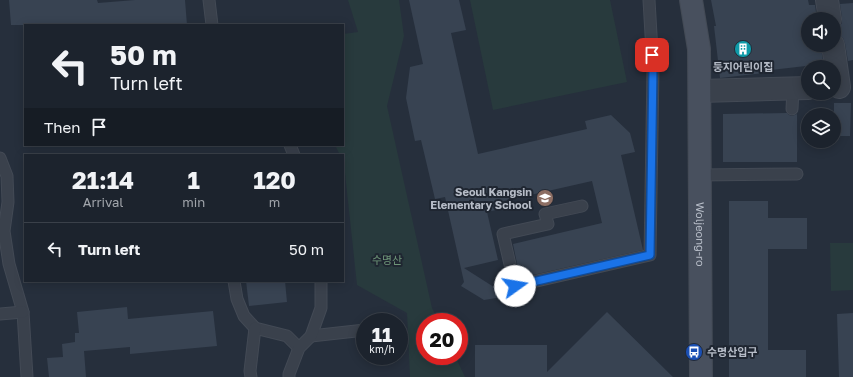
<!DOCTYPE html>
<meta charset="utf-8">
<style>
body{margin:0;font-family:"Golos Text","Noto Sans KR",sans-serif;background:#252b35;color:#f1f3f6;height:100vh;display:flex;flex-direction:column;font-size:15px;white-space:nowrap}
*{box-sizing:border-box;margin:0}
p{font-size:13px;color:#a0a4aa}
.icon{flex:none;width:22px;height:22px;fill:none;stroke:currentColor;stroke-width:2;stroke-linecap:round;stroke-linejoin:round}
.map{position:relative;flex:1;overflow:hidden}
.details{position:absolute;left:24px;top:154px;width:320px;height:128px;display:flex;flex-direction:column;background:#1c232d;border-radius:0px;box-shadow:0 2px 10px #0003,0 0 0 1px #3a4049}
.details>*{flex:none}
.top-card{position:absolute;left:24px;top:24px;width:320px;height:122px;border-radius:0px;box-shadow:0 2px 10px #0003,0 0 0 1px #3a4049;background:#1c232d;color:#f1f3f6;overflow:hidden}
.tools{position:absolute;left:801px;top:12px;display:grid;gap:8px}
.tools a{display:grid;place-items:center;width:40px;height:40px;border-radius:50%;background:#1c232d;box-shadow:0 2px 10px #0003,0 0 0 1px #3a4049;font-size:20px}
.speed{position:absolute;left:356px;top:313px;display:flex;gap:8px;font-size:20px;font-weight:700;text-align:center}
.speed>*{display:grid;place-content:center;width:52px;height:52px;border-radius:50%;background:#1c232d;box-shadow:0 2px 10px #0003,0 0 0 1px #3a4049;line-height:1}
.speed small{font-size:10px;font-weight:400}
.speed .limit{border:6px solid #d22;background:#fff;color:#111}
.pin{position:absolute;display:grid;place-items:center;width:34px;height:34px;color:#fff;margin:-17px;border-radius:8px;box-shadow:0 2px 6px #0006}
.me{position:absolute;width:44px;margin:-22px;rotate:77deg;stroke-linejoin:round;filter:drop-shadow(0 0 3px #0008)}
.turn{display:flex;align-items:center;gap:14px;height:84px;padding:0 20px;font-size:18px}
.turn .icon{width:52px;height:52px;stroke-width:2.5}
.turn b{display:block;font-size:28px;line-height:34px}
.then{display:flex;align-items:center;height:38px;padding:0 20px;background:#0003;gap:8px;font-size:15px}
.eta{display:flex;justify-content:space-evenly;align-items:center;height:68px;text-align:center}
.eta b{font-size:24px;font-weight:700;line-height:28px}
ul{padding:0;list-style:none}
li{display:flex;align-items:center;gap:12px;height:52px;padding:0 20px;border-top:1px solid #3a4049}
li div{flex:1}
li b{display:block;font-size:15px}
li em{font-style:normal}
.map>svg:first-child{display:block}
.green{fill:#283a3d}
.building{fill:#384352}
.lines{fill:none;stroke-linecap:round;stroke-linejoin:round}
.lane-casing{stroke:#434a55;stroke-width:13}
.street-casing{stroke:#434a55;stroke-width:24}
.secondary-casing{stroke:#434a55;stroke-width:24}
.lane{stroke:#3a414c;stroke-width:11}
.street{stroke:#3a414c;stroke-width:22}
.secondary{stroke:#48505e;stroke-width:22}
.route-casing{stroke:#114b97;stroke-width:10}
.route{stroke:#1a73e8;stroke-width:7}
.labels{text-anchor:middle;stroke-width:4;stroke-linejoin:round;paint-order:stroke}
.poi-label{font-size:11px;font-weight:bold;fill:#b6bcc7;stroke:#1f2631}
.street-label{font-size:11px;fill:#b6bcc7;stroke:#1f2631}
.park-label{font-size:11px;fill:#6f9679;stroke:#1f2631}
</style>
<div class="map">
<svg width="853" height="377" viewBox="0 0 853 377">
<rect width="100%" height="100%" fill="#262f3c"/>
<g class="green">
<path d="M 348,0 L 399,0 L 404,36 L 387,106 L 432,308 L 439,322 L 425,322 L 425,356 L 455,356 L 465,377 L 410,377 L 407,313 L 357,285 L 343,155 L 340,155 L 335,145 L 343,145 L 343,34 L 358,32 Z"/>
<path d="M 470,0 L 610,0 L 627,82 L 493,110 Z"/>
<path d="M 830,243 L 853,243 L 853,290 L 831,291 Z"/>
</g>
<g class="building">
<path d="M 9,0 L 97,0 L 98,3 L 135,0 L 185,0 L 187,25 L 11,25 Z"/>
<path d="M 409,0 L 459,0 L 466,30 L 451,33 L 478,154 L 587,129 L 585,121 L 611,115 L 630,133 L 635,152 L 621,155 L 643,250 L 520,278 L 513,244 L 602,223 L 592,181 L 503,201 L 505,208 L 487,212 L 498,260 L 464,268 L 508,296 L 484,300 L 461,286 L 464,282 L 445,197 L 435,199 L 421,140 L 415,141 L 406,98 L 410,67 L 423,64 Z"/>
<path d="M 711,0 L 808,0 L 809,5 L 815,5 L 817,19 L 808,19 L 808,45 L 821,45 L 823,64 L 771,70 L 772,72 L 720,78 L 714,26 L 716,26 Z"/>
<path d="M 853,3 L 853,60 L 848,61 L 845,43 L 843,38 L 838,34 L 834,33 L 834,30 L 838,28 L 842,23 L 842,17 L 840,4 Z"/>
<path d="M 834,103 L 851,103 L 850,136 L 834,136 Z"/>
<path d="M 787,113 L 789,115 L 792,116 L 797,114 L 797,162 L 723,162 L 723,114 Z"/>
<path d="M 729,201 L 768,201 L 768,218 L 807,218 L 807,249 L 768,249 L 768,350 L 806,350 L 806,377 L 729,377 Z"/>
<path d="M 246,281 L 285,281 L 287,302 L 249,306 Z"/>
<path d="M 127,307 L 128,319 L 213,311 L 217,346 L 130,354 L 130,347 L 84,351 L 86,377 L 49,377 L 47,358 L 63,357 L 62,344 L 75,342 L 75,333 L 79,333 L 77,312 Z"/>
<path d="M 607,312 L 673,377 L 475,377 L 475,345 L 547,345 L 547,372 Z"/>
<path d="M 853,313 L 853,377 L 839,377 L 837,314 Z"/>
</g>
<g class="lines">
<g class="lane-casing">
<g id="lane">
<path d="M 209,0 L 212,25"/>
<path d="M 792,109 L 793,89"/>
<path d="M 290,145 L 294,155"/>
<path d="M 0,158 L 7,176 L 8,202 L 4,231 L 9,264 L 23,312 L 27,377"/>
<path d="M 700,175 L 797,174"/>
<path d="M 582,206 L 545,214 L 548,224 L 503,234 L 515,286 L 650,255 L 653,69 L 649,0"/>
<path d="M 234,281 L 237,299 L 244,316 L 255,328 L 287,336 L 299,348"/>
<path d="M 0,314 L 23,312"/>
<path d="M 311,336 L 365,330"/>
<path d="M 251,377 L 250,371 L 255,328"/>
<path d="M 289,377 L 289,374 L 299,348 L 311,336 L 321,308 L 321,281"/>
</g>
</g>
<g class="street-casing">
<g id="street">
<path d="M 827,0 L 830,19"/>
<path d="M 833,45 L 839,87"/>
<path d="M 700,91 L 808,88"/>
</g>
</g>
<g class="secondary-casing">
<g id="secondary">
<path id="s1" d="M 691,0 L 699,49 L 701,377"/>
</g>
</g>
<use href="#lane" class="lane"/>
<use href="#street" class="street"/>
<use href="#secondary" class="secondary"/>
</g>
<g class="lines">
<g class="route-casing">
<path id="route" d="M 515,286 L 650,255 L 653,69 L 652,55"/>
</g>
<use href="#route" class="route"/>
</g>
<defs>
<g id="building-disc" transform="scale(0.9)"><circle r="9.5" fill="#0f9aa8" stroke="#1f2631"/><path d="M-4-6H4V6H1V3H-1V6H-4ZM-2.5-4.3h1.7v1.8h-1.7ZM.8-4.3h1.7v1.8H.8ZM-2.5-1h1.7V.8h-1.7ZM.8-1h1.7V.8H.8Z" fill="#fff"/></g>
<g id="school-disc" transform="scale(0.9)"><circle r="9.5" fill="#8d6e63" stroke="#1f2631"/><path d="M0-5L7-2L0 1L-7-2ZM-4 1L0 2.5L4 1V4Q0 6-4 4Z" fill="#fff"/></g>
<g id="bus-disc" transform="scale(0.9)"><circle r="9.5" fill="#1a4fb4" stroke="#1f2631"/><path d="M-5-6H5V4H4V6H2V4H-2V6H-4V4H-5ZM-3.5-4V0h7V-4ZM-3.5 1.2v1.5H-2V1.2ZM2 1.2v1.5H3.5V1.2Z" fill="#fff"/></g>
</defs>
<g fill-rule="evenodd">
<use href="#building-disc" x="743" y="49"/>
<use href="#school-disc" x="545" y="198"/>
<use href="#bus-disc" x="694" y="352"/>
</g>
<g class="labels">
<g class="poi-label">
<text x="743" y="71">둥지어린이집</text>
<text x="532" y="196" text-anchor="end">Seoul Kangsin<tspan x="532" dy="13">Elementary School</tspan></text>
<text x="707" y="356" text-anchor="start">수명산입구</text>
</g>
<g class="street-label">
<text dy="4" stroke="none"><textPath href="#s1" startOffset="235">Woljeong-ro</textPath></text>
</g>
<g class="park-label">
<text x="387" y="264">수명산</text>
</g>
</g>
</svg>
<div class="tools">
<a><svg class="icon" aria-label="sound" viewBox="0 0 24 24"><path d="M4 9h4l5-4v14l-5-4H4zM17 9q2 3 0 6"/></svg></a>
<a><svg class="icon" aria-label="search" viewBox="0 0 24 24"><circle cx="10" cy="10" r="6"/><path d="M15 15l6 6"/></svg></a>
<a><svg class="icon" aria-label="layers" viewBox="0 0 24 24"><path d="M12 4l9 5-9 5-9-5zM3 14l9 5 9-5"/></svg></a>
</div>
<div class="speed"><div>11<small>km/h</small></div><div class="limit">20</div></div>
<div class="pin" style="left:652px;top:55px;background:#d93025"><svg class="icon" aria-label="arrive" viewBox="0 0 24 24"><path d="M6 21V4h12l-3 4 3 4H6"/></svg></div>
<svg class="me" style="left:515px;top:286px" viewBox="-20 -20 40 40"><circle r="19" fill="#fff"/><path d="M0-13L10 11 0 6-10 11z" fill="#1a73e8"/></svg>
<div class="top-card">
<div class="turn"><svg class="icon" aria-label="left" viewBox="0 0 24 24"><path d="M17 20v-9H6M10 6l-5 5 5 5"/></svg><div><b>50 m</b>Turn left</div></div>
<div class="then">Then<svg class="icon" aria-label="arrive" viewBox="0 0 24 24"><path d="M6 21V4h12l-3 4 3 4H6"/></svg></div>
</div>
<section class="details">
<div class="eta">
<div><b>21:14</b><p>Arrival</p></div>
<div><b>1</b><p>min</p></div>
<div><b>120</b><p>m</p></div>
</div>
<ul>
<li><svg class="icon" aria-label="left" viewBox="0 0 24 24"><path d="M17 20v-9H6M10 6l-5 5 5 5"/></svg><div><b>Turn left</b></div><em>50 m</em></li>
</ul>
</section>
</div>
